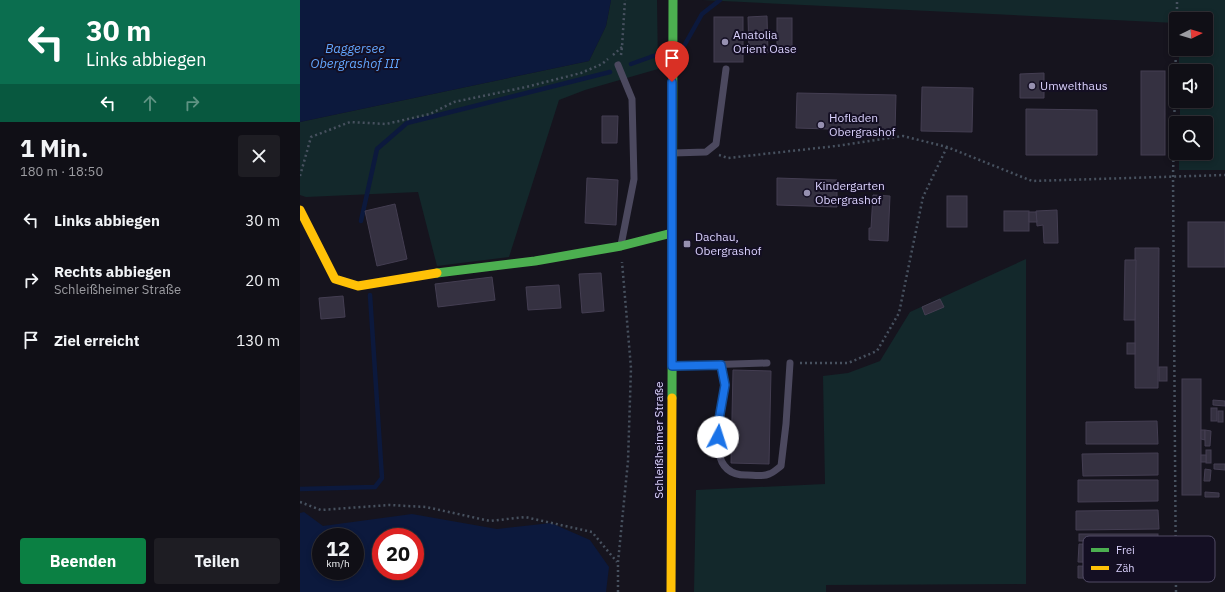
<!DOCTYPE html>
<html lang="de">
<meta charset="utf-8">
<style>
body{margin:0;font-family:"IBM Plex Sans",sans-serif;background:#1e1d23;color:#f1f3f6;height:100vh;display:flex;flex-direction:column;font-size:15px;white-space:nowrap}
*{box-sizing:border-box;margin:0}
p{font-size:13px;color:#9c9ca1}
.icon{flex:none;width:22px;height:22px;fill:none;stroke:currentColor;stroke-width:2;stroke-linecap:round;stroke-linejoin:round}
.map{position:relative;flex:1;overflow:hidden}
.panel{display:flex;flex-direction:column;background:#100f16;width:300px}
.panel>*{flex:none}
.top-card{background:#0b6e4f;color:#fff;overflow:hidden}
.needle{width:26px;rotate:85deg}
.controls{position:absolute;left:869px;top:12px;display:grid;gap:8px}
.controls a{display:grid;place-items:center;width:44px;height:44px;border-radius:4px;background:#100f16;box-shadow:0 2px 6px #0003,0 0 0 1px #302f35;font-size:20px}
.speed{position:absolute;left:12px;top:528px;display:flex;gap:8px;font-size:20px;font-weight:700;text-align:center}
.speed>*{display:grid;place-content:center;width:52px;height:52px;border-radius:50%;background:#100f16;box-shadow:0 2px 6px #0003,0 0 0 1px #302f35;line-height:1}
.speed small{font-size:10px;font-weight:400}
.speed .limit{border:6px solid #d22;background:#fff;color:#111}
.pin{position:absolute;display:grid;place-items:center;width:34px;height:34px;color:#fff;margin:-41px -17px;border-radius:50% 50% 50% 0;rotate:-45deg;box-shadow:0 0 4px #0007}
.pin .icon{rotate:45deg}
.me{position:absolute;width:44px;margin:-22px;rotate:5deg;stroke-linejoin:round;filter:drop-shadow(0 0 3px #0008)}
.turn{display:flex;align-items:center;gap:14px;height:84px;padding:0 20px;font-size:18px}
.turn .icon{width:52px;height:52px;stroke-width:2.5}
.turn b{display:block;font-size:28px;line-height:34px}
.lanes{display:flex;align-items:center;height:38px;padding:0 20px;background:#0003;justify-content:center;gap:20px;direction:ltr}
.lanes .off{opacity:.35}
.round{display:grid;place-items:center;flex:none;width:42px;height:42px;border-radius:4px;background:#1e1d23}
.head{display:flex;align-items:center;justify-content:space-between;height:68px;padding:0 20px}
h1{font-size:24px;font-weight:700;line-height:30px}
.primary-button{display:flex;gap:8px;margin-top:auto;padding:8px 20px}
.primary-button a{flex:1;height:46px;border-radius:4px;background:#0b8043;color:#fff;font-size:16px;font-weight:700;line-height:46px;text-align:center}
.primary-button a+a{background:#1e1d23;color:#f1f3f6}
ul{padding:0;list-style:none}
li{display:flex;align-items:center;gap:12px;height:60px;padding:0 20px}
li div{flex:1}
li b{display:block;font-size:15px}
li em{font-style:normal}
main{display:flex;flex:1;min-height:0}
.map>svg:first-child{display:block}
.green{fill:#13282b}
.water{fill:#0c193d;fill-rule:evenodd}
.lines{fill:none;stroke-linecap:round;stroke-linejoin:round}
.stream{stroke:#0c193d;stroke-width:4.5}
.building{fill:#353141;stroke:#443e52}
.path{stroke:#47515f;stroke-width:2.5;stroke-dasharray:2 3;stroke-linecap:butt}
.lane{stroke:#4c495f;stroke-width:7}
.fast{stroke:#4caf50;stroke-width:9}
.slow{stroke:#ffc107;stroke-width:9}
.route-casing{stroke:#114b97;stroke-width:10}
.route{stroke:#1a73e8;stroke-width:7}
.poi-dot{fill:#9690b0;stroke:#140f23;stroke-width:1.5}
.labels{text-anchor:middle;stroke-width:4;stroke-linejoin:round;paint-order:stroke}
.poi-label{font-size:12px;fill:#dbd2fe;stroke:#140f23;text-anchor:start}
.street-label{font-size:12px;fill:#dbd2fe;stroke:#140f23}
.water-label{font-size:13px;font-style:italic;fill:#62a5fc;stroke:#140f23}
.key{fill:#140f23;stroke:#504a65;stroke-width:1}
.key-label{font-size:11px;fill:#dbd2fe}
</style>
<main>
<section class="panel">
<div class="top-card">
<div class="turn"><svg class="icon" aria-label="left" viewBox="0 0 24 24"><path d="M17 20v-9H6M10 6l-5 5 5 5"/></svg><div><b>30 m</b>Links abbiegen</div></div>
<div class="lanes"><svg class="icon" aria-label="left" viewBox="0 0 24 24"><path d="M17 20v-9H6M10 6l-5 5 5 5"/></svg><svg class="icon off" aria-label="ahead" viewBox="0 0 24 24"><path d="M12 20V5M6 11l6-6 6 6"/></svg><svg class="icon off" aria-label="right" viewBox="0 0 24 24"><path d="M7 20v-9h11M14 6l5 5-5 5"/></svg></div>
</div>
<div class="head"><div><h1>1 Min.</h1><p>180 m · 18:50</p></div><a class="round"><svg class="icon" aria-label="close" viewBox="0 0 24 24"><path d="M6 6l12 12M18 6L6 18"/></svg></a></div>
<ul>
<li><svg class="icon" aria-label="left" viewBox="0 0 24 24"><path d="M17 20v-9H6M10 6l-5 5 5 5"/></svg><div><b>Links abbiegen</b></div><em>30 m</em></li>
<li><svg class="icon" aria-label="right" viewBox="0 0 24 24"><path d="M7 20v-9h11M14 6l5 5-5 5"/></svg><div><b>Rechts abbiegen</b><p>Schleißheimer Straße</p></div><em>20 m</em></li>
<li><svg class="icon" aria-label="arrive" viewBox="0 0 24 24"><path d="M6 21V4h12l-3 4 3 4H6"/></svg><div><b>Ziel erreicht</b></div><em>130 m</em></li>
</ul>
<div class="primary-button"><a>Beenden</a><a>Teilen</a></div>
</section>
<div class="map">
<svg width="925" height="592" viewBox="0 0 925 592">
<rect width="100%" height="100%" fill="#16141e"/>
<g class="green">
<path d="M 311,0 L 357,0 L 358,69 L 285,90 L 259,100 L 209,257 L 137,266 L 118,192 L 6,197 L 0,195 L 0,122 L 289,61 L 306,26 Z"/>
<path d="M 402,0 L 925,0 L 925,170 L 879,170 L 879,153 L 906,153 L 906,123 L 880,123 L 880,101 L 906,101 L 906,71 L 879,71 L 879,49 L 906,49 L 906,19 L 876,19 L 876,23 Z"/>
<path d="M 726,259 L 726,584 L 526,585 L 526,592 L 394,592 L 396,490 L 525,484 L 523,376 L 548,373 L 580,361 L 610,312 Z"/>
</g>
<g class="water">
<path d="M 0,0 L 311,0 L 306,26 L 289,61 L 0,122 Z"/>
<path d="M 4,512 L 23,526 L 112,514 L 197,529 L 251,523 L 290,540 L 309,567 L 306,592 L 0,592 L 0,513 ZM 21,537 L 55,537 L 55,571 L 21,571 ZM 81,537 L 115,537 L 115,571 L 81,571 Z"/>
</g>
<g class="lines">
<g class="stream">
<path d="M 384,46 L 402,14 L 420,0"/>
<path d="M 331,64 L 359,54"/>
<path d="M 61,221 L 77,149 L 107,123 L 310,72"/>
<path d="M 0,489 L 75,487 L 82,478 L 70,295"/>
</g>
</g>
<g class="building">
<path d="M 467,16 L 468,53 L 449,53 L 448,17 Z"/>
<rect x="414" y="17" width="29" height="45"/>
<rect x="477" y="18" width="15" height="32"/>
<rect x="841" y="71" width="24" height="84"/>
<path d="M 744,73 L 744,98 L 720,98 L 720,74 Z"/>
<path d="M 622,87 L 673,88 L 672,132 L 621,131 Z"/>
<path d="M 497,93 L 596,95 L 595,131 L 496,128 Z"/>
<path d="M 726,109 L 797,110 L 797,155 L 726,155 Z"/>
<path d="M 302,116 L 318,116 L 317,143 L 302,143 Z"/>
<path d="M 287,178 L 318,180 L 316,225 L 285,223 Z"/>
<path d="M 477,178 L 537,180 L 537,207 L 477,205 Z"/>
<path d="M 573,195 L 590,196 L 588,241 L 569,240 L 569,228 L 571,228 Z"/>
<rect x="647" y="196" width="20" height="31"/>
<path d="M 95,204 L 107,259 L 77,266 L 65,211 Z"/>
<path d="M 757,210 L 758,243 L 744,243 L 743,225 L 737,226 L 736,211 Z"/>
<rect x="704" y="211" width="25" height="20"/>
<path d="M 729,212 L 736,212 L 737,222 L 729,222 Z"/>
<rect x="888" y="222" width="37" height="45"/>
<path d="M 835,248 L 859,248 L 858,388 L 835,388 Z"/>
<path d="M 825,260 L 836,260 L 835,320 L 824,320 Z"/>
<path d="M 301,273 L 304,311 L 282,313 L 279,274 Z"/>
<path d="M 192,277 L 195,300 L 138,307 L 135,284 Z"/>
<path d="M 259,285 L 261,308 L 228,310 L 226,287 Z"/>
<path d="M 43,296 L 45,317 L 21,319 L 19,298 Z"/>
<path d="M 640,299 L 644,307 L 625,315 L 622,307 Z"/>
<rect x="827" y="343" width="8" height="11"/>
<rect x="859" y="367" width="8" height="14"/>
<path d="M 433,370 L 471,371 L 469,464 L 431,463 Z"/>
<rect x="882" y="379" width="19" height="116"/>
<path d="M 913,400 L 925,401 L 925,406 L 913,405 Z"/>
<rect x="911" y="408" width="6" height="13"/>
<rect x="918" y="411" width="5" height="11"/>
<path d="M 857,421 L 858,444 L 786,444 L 786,422 Z"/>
<path d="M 901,430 L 905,430 L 905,440 L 901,439 Z"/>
<path d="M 905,430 L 911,431 L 910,446 L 905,446 Z"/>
<rect x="906" y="450" width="5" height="13"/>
<path d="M 858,453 L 858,475 L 783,476 L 782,454 Z"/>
<rect x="901" y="455" width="5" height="7"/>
<path d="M 914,464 L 925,464 L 925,470 L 914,469 Z"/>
<path d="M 905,469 L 911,470 L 910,481 L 904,481 Z"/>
<path d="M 778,480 L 858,480 L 858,501 L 778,502 Z"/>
<path d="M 905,492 L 919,493 L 919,497 L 905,497 Z"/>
<path d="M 858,510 L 859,529 L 776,530 L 776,511 Z"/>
<rect x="779" y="534" width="79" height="7"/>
<path d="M 779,544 L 858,546 L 858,564 L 778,562 Z"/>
<path d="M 778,566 L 858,568 L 857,580 L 778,578 Z"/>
</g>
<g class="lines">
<g class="path">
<path d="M 877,19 L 877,0"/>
<path d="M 313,55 L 322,47"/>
<path d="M 321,55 L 322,47 L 325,0"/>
<path d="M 419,155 L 428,158 L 536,146 L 603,136 L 647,147 L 732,181 L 925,175"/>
<path d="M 0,176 L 11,137 L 50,122 L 86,124 L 130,114 L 154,102 L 226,87 L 281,73 L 302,64 L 308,59"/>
<path d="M 500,363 L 548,363 L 577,351 L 599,313 L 623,197 L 647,147"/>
<path d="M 0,502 L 21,510 L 89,505 L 126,507 L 190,521 L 225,517 L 292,532 L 317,562"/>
<path d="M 318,592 L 318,562 L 328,461 L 331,368 L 322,262"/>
<path d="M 876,592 L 873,176 L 876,45"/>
</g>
<g class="lane">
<path d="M 318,65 L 332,99 L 334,179 L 321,245"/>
<path d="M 373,153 L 406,152 L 416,144 L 426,69"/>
<path d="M 421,365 C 423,371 425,379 425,386 C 423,413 401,476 447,475 C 453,475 463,477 469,474 C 473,473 477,469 481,466 L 486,424 L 490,363"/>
<path d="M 373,366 L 467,363"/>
</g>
<g class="fast">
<path d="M 137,273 L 235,261 L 321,246 L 372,233"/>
<path d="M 372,398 L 373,0"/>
</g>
<g class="slow">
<path d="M 0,210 L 35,279 L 58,286 L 137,273"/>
<path d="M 371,592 L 372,398"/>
</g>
</g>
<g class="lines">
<g class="route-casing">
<path id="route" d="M 372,82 L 372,366 L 421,365 L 425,385 L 418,425 L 418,437"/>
</g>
<use href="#route" class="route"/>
</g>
<g class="poi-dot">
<circle cx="425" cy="42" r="4"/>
<circle cx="732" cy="86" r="4"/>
<circle cx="521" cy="125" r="4"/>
<circle cx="507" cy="193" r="4"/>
<rect x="383" y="240" width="8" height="8" rx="2"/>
</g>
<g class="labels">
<g class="poi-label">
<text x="433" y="39">Anatolia<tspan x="433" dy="14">Orient Oase</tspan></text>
<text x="740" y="90">Umwelthaus</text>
<text x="529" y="122">Hofladen<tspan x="529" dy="14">Obergrashof</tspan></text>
<text x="515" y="190">Kindergarten<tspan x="515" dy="14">Obergrashof</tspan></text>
<text x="395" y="241">Dachau,<tspan x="395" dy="14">Obergrashof</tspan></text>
</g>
<g class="street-label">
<text transform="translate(359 440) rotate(-90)" y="4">Schleißheimer Straße</text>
</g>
<g class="water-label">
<text x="55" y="53">Baggersee<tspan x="55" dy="15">Obergrashof III</tspan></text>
</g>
</g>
<rect x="783" y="536" width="132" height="46" rx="6" class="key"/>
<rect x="791" y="548" width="18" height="4" fill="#4caf50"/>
<rect x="791" y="566" width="18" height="4" fill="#ffc107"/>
<g class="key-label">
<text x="816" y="554">Frei</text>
<text x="816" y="572">Zäh</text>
</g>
</svg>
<div class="controls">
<a><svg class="needle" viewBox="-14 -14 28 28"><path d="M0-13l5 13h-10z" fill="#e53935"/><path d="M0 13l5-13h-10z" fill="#9c9ca1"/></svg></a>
<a><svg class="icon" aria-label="sound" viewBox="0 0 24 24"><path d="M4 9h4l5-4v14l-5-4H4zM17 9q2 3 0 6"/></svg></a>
<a><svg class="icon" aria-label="search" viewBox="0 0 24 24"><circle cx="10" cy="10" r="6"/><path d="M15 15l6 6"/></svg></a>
</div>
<div class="speed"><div>12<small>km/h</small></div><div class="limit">20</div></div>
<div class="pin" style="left:372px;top:82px;background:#d93025"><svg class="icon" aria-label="arrive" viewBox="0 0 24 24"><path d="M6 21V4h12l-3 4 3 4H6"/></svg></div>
<svg class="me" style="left:418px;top:437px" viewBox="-20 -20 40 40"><circle r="19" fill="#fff"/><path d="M0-13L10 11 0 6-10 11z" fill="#1a73e8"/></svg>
</div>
</main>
